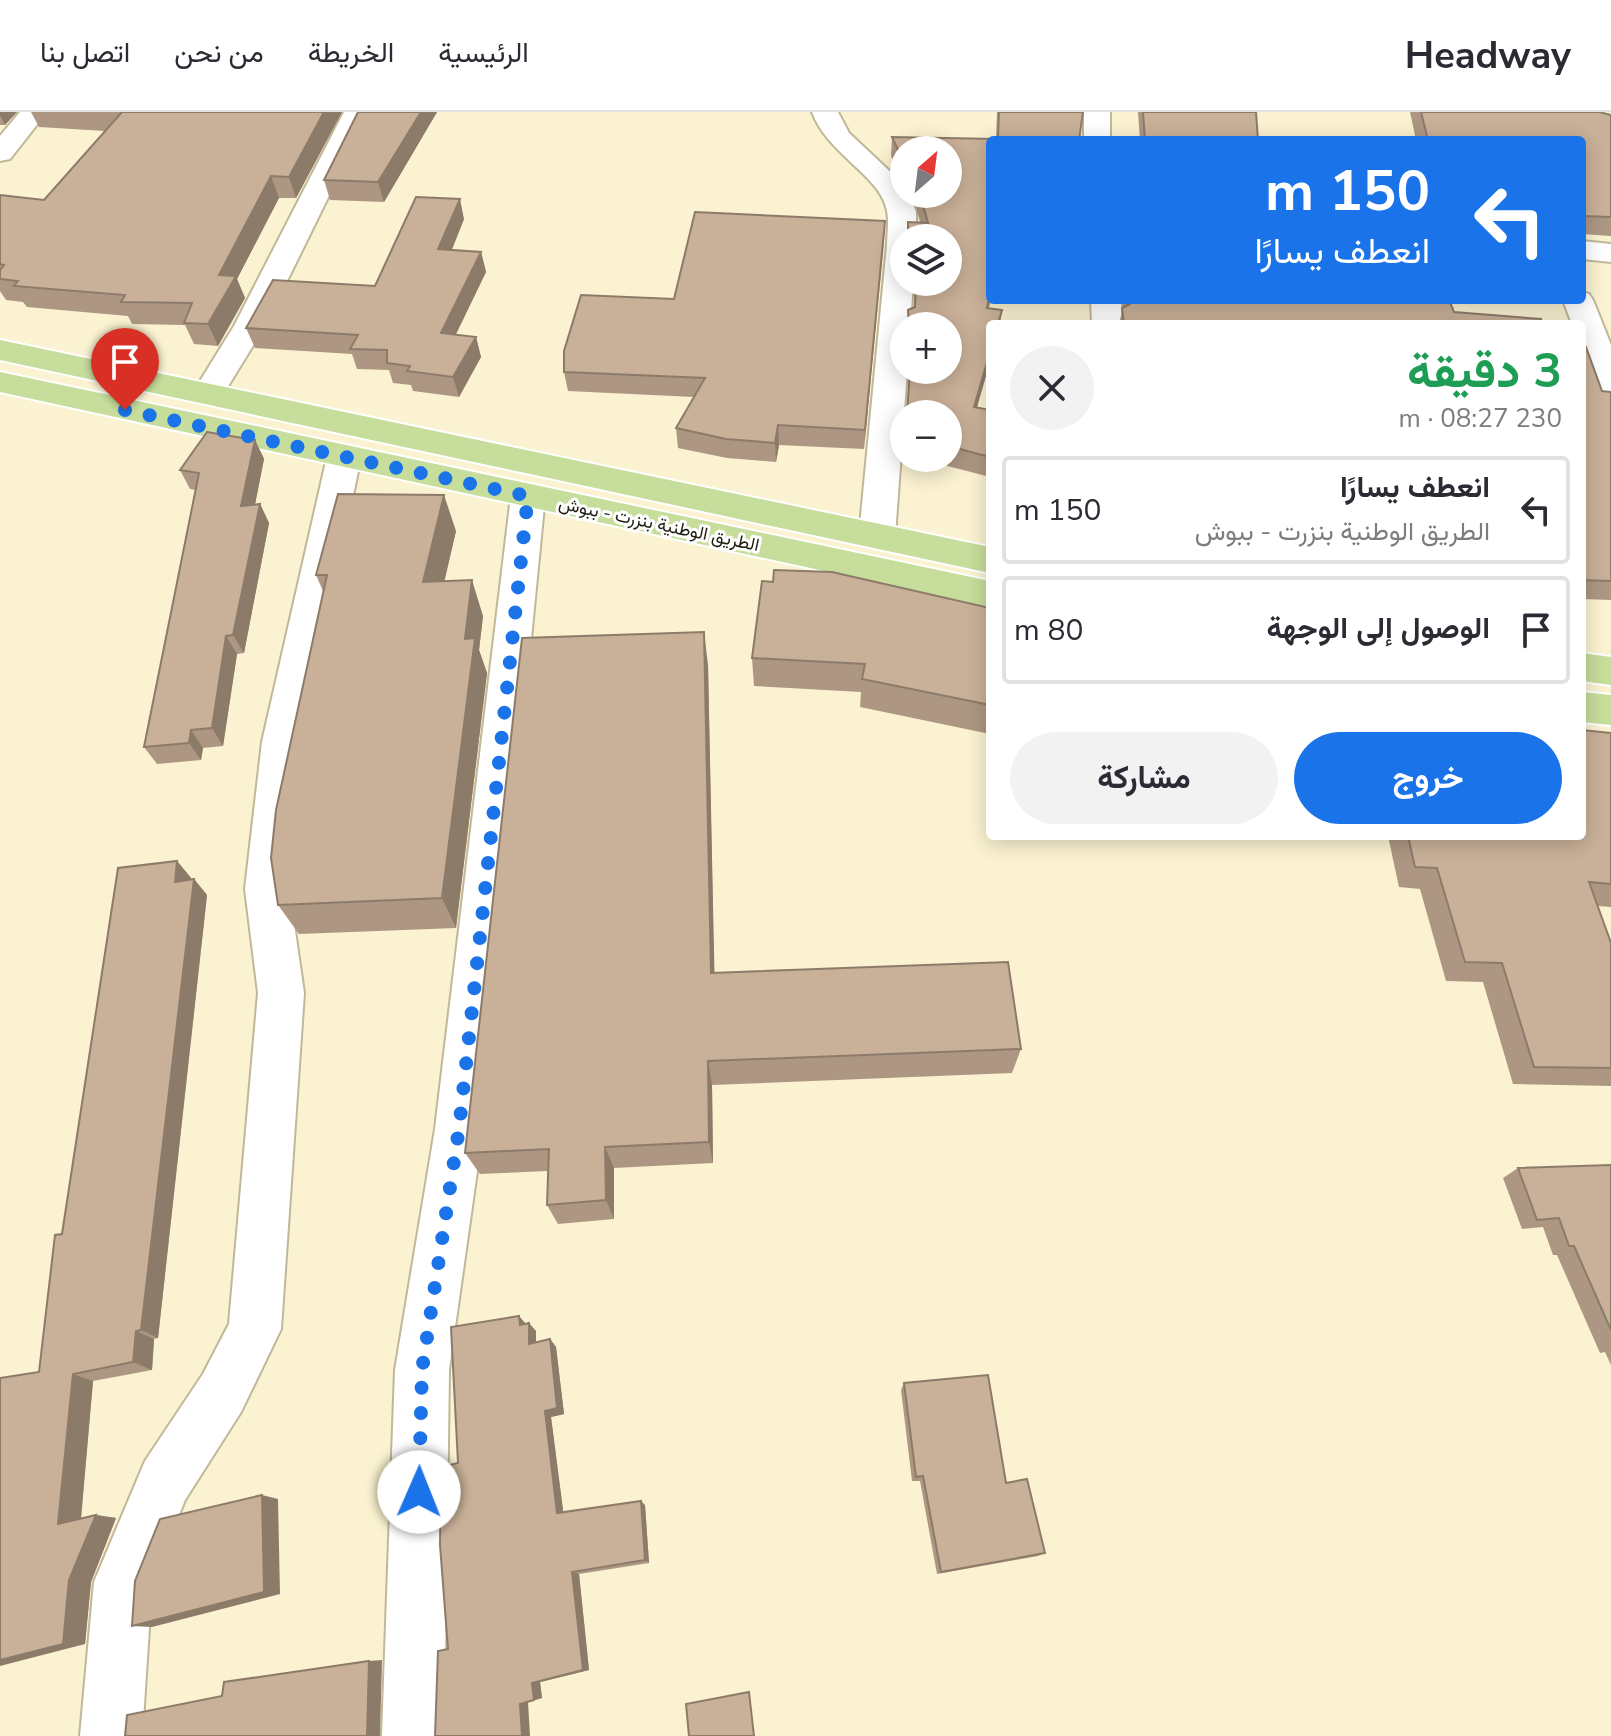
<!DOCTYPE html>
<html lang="ar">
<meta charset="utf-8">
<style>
body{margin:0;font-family:"Nunito Sans",Vazirmatn,sans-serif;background:#f2f2f3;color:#2b2b33;direction:rtl;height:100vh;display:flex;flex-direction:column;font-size:30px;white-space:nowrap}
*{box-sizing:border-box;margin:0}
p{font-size:26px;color:#7c7c81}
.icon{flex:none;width:44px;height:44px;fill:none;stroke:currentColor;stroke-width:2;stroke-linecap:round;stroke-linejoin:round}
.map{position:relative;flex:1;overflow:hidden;direction:ltr}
.details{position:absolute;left:986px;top:208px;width:600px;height:520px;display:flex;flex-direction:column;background:#fff;border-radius:8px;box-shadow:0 4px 20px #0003;direction:rtl}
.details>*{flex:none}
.banner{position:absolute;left:986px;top:24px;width:600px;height:168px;border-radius:8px;box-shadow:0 4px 20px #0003;direction:rtl;background:#1a73e8;color:#fff;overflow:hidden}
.needle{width:52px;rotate:28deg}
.controls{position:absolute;left:890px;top:24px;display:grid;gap:16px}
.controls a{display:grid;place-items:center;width:72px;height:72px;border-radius:50%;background:#fff;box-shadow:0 4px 20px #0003;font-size:40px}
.pin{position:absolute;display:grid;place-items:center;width:68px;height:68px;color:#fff;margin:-82px -34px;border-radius:50% 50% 50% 0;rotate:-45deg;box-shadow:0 0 8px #0007}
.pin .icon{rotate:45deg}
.me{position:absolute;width:88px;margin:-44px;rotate:1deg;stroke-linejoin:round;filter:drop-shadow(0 0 6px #0008)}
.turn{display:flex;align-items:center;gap:28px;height:168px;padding:0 24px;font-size:36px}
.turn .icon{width:104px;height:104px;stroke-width:2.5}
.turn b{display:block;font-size:56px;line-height:68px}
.round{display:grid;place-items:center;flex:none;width:84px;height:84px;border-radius:42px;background:#f2f2f3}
.head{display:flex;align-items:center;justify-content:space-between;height:136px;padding:0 24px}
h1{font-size:48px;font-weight:700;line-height:60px;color:#1e9e55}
.button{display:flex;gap:16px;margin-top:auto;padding:16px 24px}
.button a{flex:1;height:92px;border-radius:48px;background:#1a73e8;color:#fff;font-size:32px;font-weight:700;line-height:92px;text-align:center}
.button a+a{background:#f2f2f3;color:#2b2b33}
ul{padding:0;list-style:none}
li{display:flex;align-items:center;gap:24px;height:108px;margin:0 16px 12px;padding:0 8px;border:4px solid #e1e1e2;border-radius:8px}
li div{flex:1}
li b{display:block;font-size:30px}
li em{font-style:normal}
header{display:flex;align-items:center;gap:48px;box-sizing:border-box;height:112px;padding:0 40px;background:#fff;border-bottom:2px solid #e1e1e2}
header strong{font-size:38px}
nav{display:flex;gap:44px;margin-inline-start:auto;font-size:28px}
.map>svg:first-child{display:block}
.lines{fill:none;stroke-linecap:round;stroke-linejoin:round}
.street-casing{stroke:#c0b898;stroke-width:4}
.primary-casing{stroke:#fff;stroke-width:4}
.street{fill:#fff;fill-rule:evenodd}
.primary{fill:#c7dd9b;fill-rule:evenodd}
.wall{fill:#ad9783}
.shaded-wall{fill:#8d7b6a}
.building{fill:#c9b098;stroke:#8d7b6a;stroke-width:2}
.route{stroke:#1a73e8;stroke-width:14;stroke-dasharray:0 25.2}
.labels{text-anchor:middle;stroke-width:6;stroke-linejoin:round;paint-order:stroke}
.far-street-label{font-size:18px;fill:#201d11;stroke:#fefefe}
</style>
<header>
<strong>Headway</strong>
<nav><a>الرئيسية</a><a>الخريطة</a><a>من نحن</a><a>اتصل بنا</a></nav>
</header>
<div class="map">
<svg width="1611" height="1624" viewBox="0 0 1611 1624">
<rect width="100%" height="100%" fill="#faf2d0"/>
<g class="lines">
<g class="street-casing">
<g id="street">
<path d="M 20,0 L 47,0 L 10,47 L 0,49 L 0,24 Z"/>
<path d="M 344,0 L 370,0 L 265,214 L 219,289 L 208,292 L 197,289 L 192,282 L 234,214 Z"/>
<path d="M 812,0 L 838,0 L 849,21 L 897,66 L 904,75 L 904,82 L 910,84 L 916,100 L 916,126 L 904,126 L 904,170 L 913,170 L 910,214 L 904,214 L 904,258 L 907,258 L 895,424 L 890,433 L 877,436 L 864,433 L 859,424 L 887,133 C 887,121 890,107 886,95 C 878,63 827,41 812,0 Z"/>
<rect x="1084" y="0" width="26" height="28"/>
<path d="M 1582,129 L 1611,132 L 1611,150 L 1582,147 Z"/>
<path d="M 1582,180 L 1589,182 L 1593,188 L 1611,233 L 1611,284 L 1600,281 C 1586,260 1582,237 1582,212 L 1572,212 L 1563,188 L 1582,188 Z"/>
<path d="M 1091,188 L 1121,188 L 1122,212 L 1092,212 Z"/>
<path d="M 344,334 L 356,337 L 361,345 L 302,630 L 289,777 L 304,881 L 281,1217 L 241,1300 L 185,1388 L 152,1470 L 142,1624 L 80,1624 L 94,1470 L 145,1349 L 203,1262 L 229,1212 L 258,881 L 245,777 L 262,630 L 327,345 L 332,337 Z"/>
<path d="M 528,372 L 540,376 L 545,384 L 483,1017 L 449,1258 L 444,1624 L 382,1624 L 395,1258 L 435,1017 L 511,384 L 516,376 Z"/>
</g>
</g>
<g class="primary-casing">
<g id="primary">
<path d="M 0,228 L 990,435 L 990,461 L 0,248 Z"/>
<path d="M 0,260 L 990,469 L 990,495 L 0,280 Z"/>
<path d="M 1582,541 L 1611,545 L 1611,573 L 1582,569 Z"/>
<path d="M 1582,580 L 1611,583 L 1611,613 L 1582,610 Z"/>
</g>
</g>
<use href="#street" class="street"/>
<use href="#primary" class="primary"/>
</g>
<g class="wall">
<path d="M 0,0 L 17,0 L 5,13 L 0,13 Z"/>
<path d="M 31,0 L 342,0 L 296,86 L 279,86 L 237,167 L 245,186 L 218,234 L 194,232 L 185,213 L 132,212 L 128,204 L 27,195 L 23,190 L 6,188 L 0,179 L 0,83 L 44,88 L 105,19 L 39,15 Z"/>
<path d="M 358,0 L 437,0 L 384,90 L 330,88 L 324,68 Z"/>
<path d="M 997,0 L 1083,0 L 1079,28 L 990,28 L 991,188 L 989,196 L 1002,198 L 1000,212 L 990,212 L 990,250 L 977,296 L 990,298 L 990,365 L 940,352 L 938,356 L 904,346 L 904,341 L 904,346 L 948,346 L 948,214 L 907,214 L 908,198 L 914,195 L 915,170 L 948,170 L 948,126 L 907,126 L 908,110 L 920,110 L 913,83 L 911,82 L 948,82 L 904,38 L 904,73 L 891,44 L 892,25 L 996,27 Z"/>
<path d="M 1138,0 L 1256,0 L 1258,28 L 1140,28 Z"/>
<path d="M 1410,0 L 1599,0 L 1611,3 L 1611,124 L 1582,122 L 1582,28 L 1416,28 Z"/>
<path d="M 464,107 L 452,138 L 481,140 L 486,160 L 455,223 L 476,225 L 481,245 L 459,285 L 413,279 L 411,273 L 393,271 L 389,258 L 357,257 L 352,242 L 255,236 L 246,216 L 375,174 Z"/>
<path d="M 885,109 L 864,337 L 779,333 L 776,350 L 727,346 L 678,336 L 676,316 L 694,285 L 568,279 L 564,260 L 674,187 Z"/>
<path d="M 1122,188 L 1449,188 L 1454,200 L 1542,212 L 1119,212 L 1123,195 Z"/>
<path d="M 1582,235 L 1602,279 L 1611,280 L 1611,488 L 1582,487 Z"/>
<path d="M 255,328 L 264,347 L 255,392 L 260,392 L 269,411 L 244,541 L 237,542 L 223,634 L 203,636 L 201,648 L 157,652 L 144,635 L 196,378 L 190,377 L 180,358 Z"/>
<path d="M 456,419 L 444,469 L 483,504 L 479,538 L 487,561 L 456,816 L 299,822 L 278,793 L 323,479 L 316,463 Z"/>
<path d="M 990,496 L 990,622 L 860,595 L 861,580 L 754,574 L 752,546 Z"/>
<path d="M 708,553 L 714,860 L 1021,937 L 1012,961 L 712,973 L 713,1051 L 614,1056 L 614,1107 L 558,1112 L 547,1093 L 548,1059 L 480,1062 L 465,1041 Z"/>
<path d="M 1611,621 L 1611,795 L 1598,794 L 1611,831 L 1611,974 L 1513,972 L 1483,870 L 1446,869 L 1420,777 L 1399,775 L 1388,724 L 1582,724 Z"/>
<path d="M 177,749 L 191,766 L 191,767 L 194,767 L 207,783 L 158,1226 L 154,1227 L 152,1258 L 93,1269 L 81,1407 L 96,1403 L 116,1406 L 91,1470 L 85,1532 L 62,1122 Z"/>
<path d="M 1611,1053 L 1611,1253 L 1605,1240 L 1600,1241 L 1557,1143 L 1553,1143 L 1543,1115 L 1522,1117 L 1503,1066 L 1518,1056 Z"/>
<path d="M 526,1212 L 536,1219 L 536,1230 L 550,1227 L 556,1235 L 564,1302 L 551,1305 L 563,1400 L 645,1393 L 649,1451 L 579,1462 L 589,1558 L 540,1570 L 542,1586 L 528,1590 L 448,1537 L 458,1351 Z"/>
<path d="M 904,1271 L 1006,1371 L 1045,1441 L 1038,1444 L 937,1462 L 920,1369 L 912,1369 L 901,1278 Z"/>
</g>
<g class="shaded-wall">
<path d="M 0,0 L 17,0 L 5,13 L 0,3 Z"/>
<path d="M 324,0 L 342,0 L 296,86 L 289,65 Z"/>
<path d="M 421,0 L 437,0 L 384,90 L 378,70 Z"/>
<path d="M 271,64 L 279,86 L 237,167 L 245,186 L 218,234 L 208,212 L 219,163 Z"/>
<path d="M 460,87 L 464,107 L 444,156 L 438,137 Z"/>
<path d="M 885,109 L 884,128 L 864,337 L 865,318 Z"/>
<path d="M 481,140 L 486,160 L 447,241 L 441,221 Z"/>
<path d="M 476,225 L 481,245 L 459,285 L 453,265 Z"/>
<path d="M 990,240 L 990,250 L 971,314 L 974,295 Z"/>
<path d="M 778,313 L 779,333 L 776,350 L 775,331 Z"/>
<path d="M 255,328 L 264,347 L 251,413 L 241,394 Z"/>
<path d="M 444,383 L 456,419 L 436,506 L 423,470 Z"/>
<path d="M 260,392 L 269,411 L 244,541 L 233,523 Z"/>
<path d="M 472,468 L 483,504 L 479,538 L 487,561 L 456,816 L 442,786 L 465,527 Z"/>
<path d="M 704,520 L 708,553 L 715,887 L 711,861 Z"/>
<path d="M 226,524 L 237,542 L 223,634 L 212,616 Z"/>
<path d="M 191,618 L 203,636 L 201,648 L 189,631 Z"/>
<path d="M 177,749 L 191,766 L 189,786 L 175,770 Z"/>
<path d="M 194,767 L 207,783 L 158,1226 L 141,1218 Z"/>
<path d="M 708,949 L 712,973 L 713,1051 L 709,1030 Z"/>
<path d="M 605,1035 L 614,1056 L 614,1107 L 606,1088 Z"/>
<path d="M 519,1204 L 526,1212 L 520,1213 Z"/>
<path d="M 529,1211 L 536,1219 L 536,1239 L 529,1232 Z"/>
<path d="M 136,1219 L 154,1227 L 152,1258 L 133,1250 Z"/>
<path d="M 550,1227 L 556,1235 L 564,1302 L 551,1305 L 564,1405 L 557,1401 L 545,1299 Z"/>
<path d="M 73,1262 L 93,1269 L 80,1416 L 58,1412 Z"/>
<path d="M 262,1383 L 278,1387 L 280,1482 L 152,1515 L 132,1514 Z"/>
<path d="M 641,1389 L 645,1393 L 649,1451 L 645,1448 Z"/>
<path d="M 96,1403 L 116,1406 L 91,1470 L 85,1532 L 0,1554 L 0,1548 L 69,1468 Z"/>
<path d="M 572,1460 L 579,1462 L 589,1558 L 540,1570 L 542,1586 L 528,1590 L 530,1624 L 522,1624 L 520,1592 L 532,1571 Z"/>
<path d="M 382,1548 L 380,1624 L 367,1624 L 369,1549 Z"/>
</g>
<g class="building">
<path d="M 122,0 L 324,0 L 289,65 L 271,64 L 219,163 L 236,164 L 208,212 L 184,211 L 192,191 L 121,190 L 125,183 L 14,174 L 18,169 L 0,167 L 0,158 L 4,153 L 0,152 L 0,83 L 44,88 Z"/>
<path d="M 358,0 L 421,0 L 378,70 L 324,68 Z"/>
<path d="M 999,0 L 1083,0 L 1079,28 L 990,28 L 990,183 L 987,196 L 1002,198 L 998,212 L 990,212 L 990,240 L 974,295 L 990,298 L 990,345 L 948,334 L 948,302 L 907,302 L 910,258 L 948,258 L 948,214 L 909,214 L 908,198 L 915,195 L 916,170 L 948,170 L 948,126 L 908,126 L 908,110 L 928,111 L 920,82 L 948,82 L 948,38 L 904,38 L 904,51 L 892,25 L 998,27 Z"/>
<path d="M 1143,0 L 1256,0 L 1258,28 L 1145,28 Z"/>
<path d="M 1421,0 L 1599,0 L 1611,3 L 1611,105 L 1582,104 L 1582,28 L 1428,28 Z"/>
<path d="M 416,85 L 460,87 L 438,137 L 481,140 L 441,221 L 476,225 L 453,265 L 407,259 L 410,254 L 387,251 L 387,238 L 350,237 L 358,223 L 246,216 L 273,168 L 375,174 Z"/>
<path d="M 695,100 L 885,109 L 865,318 L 778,313 L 775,331 L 726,327 L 676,316 L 705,266 L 564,260 L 564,239 L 581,183 L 674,187 Z"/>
<path d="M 1129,188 L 1449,188 L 1454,200 L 1541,207 L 1542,212 L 1124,212 L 1122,196 L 1130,192 Z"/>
<path d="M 1582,235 L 1586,235 L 1602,279 L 1611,280 L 1611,469 L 1582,468 Z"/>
<path d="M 207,320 L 255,328 L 241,394 L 260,392 L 233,523 L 226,524 L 212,616 L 191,618 L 189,631 L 144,635 L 199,361 L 180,358 Z"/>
<path d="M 338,382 L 444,383 L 423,470 L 472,468 L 465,527 L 475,526 L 442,786 L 278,793 L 271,746 L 276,698 L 327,463 L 316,463 Z"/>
<path d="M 774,458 L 832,460 L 990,496 L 990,593 L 862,567 L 865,552 L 752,546 L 762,469 L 773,470 Z"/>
<path d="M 704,520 L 711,861 L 1008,850 L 1021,937 L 708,949 L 709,1030 L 605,1035 L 606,1088 L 547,1093 L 549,1037 L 465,1041 L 522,526 Z"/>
<path d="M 1582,618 L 1611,621 L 1611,772 L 1589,770 L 1611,831 L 1611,956 L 1534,955 L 1502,851 L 1465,850 L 1437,756 L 1415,755 L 1408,724 L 1582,724 Z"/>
<path d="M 177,749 L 175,770 L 194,767 L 141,1218 L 136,1219 L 133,1250 L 73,1262 L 58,1412 L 96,1403 L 69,1468 L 63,1532 L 0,1548 L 0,1266 L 39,1260 L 55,1123 L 62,1122 L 118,756 Z"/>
<path d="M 1611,1053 L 1611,1218 L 1574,1134 L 1569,1134 L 1559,1106 L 1537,1108 L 1518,1056 Z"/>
<path d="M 519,1204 L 520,1213 L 529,1211 L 529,1232 L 550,1227 L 557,1296 L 545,1299 L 557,1401 L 641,1389 L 645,1448 L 572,1460 L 583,1558 L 532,1571 L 534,1588 L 520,1592 L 522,1624 L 435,1624 L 438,1539 L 448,1537 L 440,1433 L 441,1355 L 458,1351 L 451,1215 Z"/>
<path d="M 988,1263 L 1006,1371 L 1027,1367 L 1045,1441 L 941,1460 L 923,1364 L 916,1365 L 904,1271 Z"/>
<path d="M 262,1383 L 264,1480 L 132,1514 L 135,1469 L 160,1407 Z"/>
<path d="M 369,1549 L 367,1624 L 125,1624 L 127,1603 L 222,1584 L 224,1570 Z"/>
<path d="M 749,1580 L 754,1624 L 689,1624 L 686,1592 Z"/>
</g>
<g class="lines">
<path class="route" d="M 125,298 L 528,384 L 459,1017 L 422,1258 L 419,1380"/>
</g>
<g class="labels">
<g class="far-street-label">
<text transform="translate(659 412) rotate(12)" y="6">الطريق الوطنية بنزرت - ببوش</text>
</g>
</g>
</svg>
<div class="controls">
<a><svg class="needle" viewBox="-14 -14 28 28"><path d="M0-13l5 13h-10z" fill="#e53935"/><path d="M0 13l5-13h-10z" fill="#7c7c81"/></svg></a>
<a><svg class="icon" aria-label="layers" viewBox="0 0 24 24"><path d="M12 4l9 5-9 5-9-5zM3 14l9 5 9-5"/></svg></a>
<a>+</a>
<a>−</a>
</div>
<div class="pin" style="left:125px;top:298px;background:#d93025"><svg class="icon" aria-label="arrive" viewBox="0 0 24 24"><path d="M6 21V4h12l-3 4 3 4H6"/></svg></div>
<svg class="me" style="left:419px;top:1380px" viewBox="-20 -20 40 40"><circle r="19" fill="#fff"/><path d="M0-13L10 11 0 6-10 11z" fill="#1a73e8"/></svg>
<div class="banner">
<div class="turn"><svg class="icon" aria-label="left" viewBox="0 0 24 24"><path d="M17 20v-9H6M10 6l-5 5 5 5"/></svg><div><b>150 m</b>انعطف يسارًا</div></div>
</div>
<section class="details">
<div class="head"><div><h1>3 دقيقة</h1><p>230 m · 08:27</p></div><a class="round"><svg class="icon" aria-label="close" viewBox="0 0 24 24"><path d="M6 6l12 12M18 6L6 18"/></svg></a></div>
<ul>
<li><svg class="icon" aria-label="left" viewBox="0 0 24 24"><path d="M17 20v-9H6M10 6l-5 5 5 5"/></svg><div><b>انعطف يسارًا</b><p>الطريق الوطنية بنزرت - ببوش</p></div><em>150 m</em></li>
<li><svg class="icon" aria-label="arrive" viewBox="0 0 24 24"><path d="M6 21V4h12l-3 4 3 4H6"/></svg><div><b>الوصول إلى الوجهة</b></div><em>80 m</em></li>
</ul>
<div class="button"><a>خروج</a><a>مشاركة</a></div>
</section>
</div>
